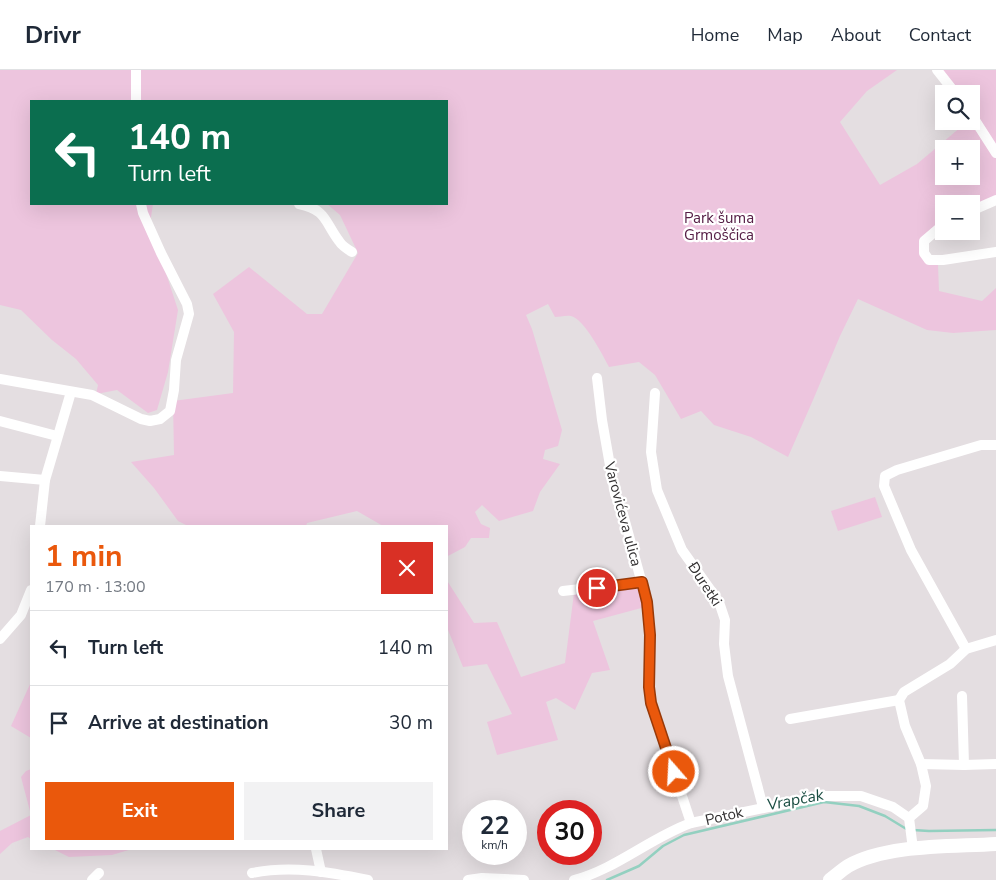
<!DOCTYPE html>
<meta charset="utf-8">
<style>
body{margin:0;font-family:"Nunito Sans",sans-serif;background:#f2f2f3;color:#1f2937;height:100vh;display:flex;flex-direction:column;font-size:19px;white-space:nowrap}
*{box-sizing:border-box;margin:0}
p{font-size:16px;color:#747a83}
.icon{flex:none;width:28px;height:28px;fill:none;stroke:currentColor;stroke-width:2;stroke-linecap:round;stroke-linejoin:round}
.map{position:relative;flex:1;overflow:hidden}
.sheet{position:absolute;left:30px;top:455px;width:418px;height:325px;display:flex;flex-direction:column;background:#fff;border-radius:0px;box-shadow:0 5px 20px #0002}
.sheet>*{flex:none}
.top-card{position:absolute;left:30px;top:30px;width:418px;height:105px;border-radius:0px;box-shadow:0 5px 20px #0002;background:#0b6e4f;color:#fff;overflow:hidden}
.tools{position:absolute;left:935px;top:15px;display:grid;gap:10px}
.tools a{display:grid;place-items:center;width:45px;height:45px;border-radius:0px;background:#fff;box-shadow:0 5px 20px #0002;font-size:25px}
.speed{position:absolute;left:462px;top:730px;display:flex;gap:10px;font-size:25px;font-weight:700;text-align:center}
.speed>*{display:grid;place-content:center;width:65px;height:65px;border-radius:50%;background:#fff;box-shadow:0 5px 20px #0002;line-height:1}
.speed small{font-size:12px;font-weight:400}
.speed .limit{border:8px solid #d22;background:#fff;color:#111}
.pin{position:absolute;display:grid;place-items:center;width:42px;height:42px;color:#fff;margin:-21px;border:2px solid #fff;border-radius:50%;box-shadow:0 1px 5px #0007}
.me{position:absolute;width:55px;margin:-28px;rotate:341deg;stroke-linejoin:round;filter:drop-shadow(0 0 4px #0008)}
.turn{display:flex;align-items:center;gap:18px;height:105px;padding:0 15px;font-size:22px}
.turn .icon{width:65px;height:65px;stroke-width:2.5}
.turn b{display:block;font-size:35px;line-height:42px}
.round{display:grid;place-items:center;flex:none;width:52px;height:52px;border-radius:0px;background:#f2f2f3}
.summary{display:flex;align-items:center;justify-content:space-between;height:85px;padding:0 15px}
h1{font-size:30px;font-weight:700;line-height:38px;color:#ea580c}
.action{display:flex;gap:10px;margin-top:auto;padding:10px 15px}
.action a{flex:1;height:58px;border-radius:0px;background:#ea580c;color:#fff;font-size:20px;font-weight:700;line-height:58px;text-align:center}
.action a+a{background:#f2f2f3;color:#1f2937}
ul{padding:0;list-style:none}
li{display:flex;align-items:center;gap:15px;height:75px;padding:0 15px;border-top:1px solid #e0e1e3}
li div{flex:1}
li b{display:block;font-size:19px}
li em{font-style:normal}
header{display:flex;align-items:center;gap:30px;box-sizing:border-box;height:70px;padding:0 25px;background:#fff;border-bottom:1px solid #e0e1e3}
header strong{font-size:24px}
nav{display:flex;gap:28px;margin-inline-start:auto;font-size:18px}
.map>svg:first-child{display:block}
.green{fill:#edc5de;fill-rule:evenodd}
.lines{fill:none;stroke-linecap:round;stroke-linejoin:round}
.stream{stroke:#93d0c0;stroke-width:2.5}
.street{stroke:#fff;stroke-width:10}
.secondary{stroke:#fff;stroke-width:14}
.route-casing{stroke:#983908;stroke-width:12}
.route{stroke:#ea580c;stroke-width:9}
.labels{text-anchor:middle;stroke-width:4.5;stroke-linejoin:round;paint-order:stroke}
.park-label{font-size:15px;fill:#572047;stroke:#fff}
.street-label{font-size:15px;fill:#333132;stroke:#fff}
.water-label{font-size:16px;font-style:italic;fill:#1b4e43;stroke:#fff}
</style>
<header>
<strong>Drivr</strong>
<nav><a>Home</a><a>Map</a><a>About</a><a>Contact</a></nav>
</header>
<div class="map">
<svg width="996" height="810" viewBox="0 0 996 810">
<rect width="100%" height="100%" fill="#e4dee1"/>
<g class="green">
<path d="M 0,0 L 897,0 L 867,21 L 840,52 L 880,115 L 917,94 L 968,51 L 971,51 L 971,24 L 957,24 L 939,0 L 996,0 L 996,126 L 971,139 L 971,134 L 944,134 L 944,152 L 920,174 C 918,188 925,192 938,195 L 939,221 L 982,231 L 996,218 L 996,260 L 953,263 L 927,260 L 858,229 L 840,266 L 813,330 L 788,387 L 751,367 L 714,355 L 701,341 L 681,349 L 655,305 L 639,292 L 609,297 C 602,284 585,250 571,246 C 566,245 559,247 555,247 L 548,234 L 526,245 L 532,259 L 562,360 L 558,376 L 545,380 L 543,389 L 560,394 L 540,422 L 533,441 L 499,451 L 482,435 L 475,442 L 481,454 L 490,458 L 489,468 L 471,468 L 465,477 L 446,487 L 446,456 L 383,456 L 357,441 L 307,453 L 306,456 L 188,456 L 178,451 L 154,418 L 131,392 L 174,385 L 173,331 L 233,323 L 234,262 L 213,224 L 249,197 L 307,244 L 322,244 L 358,183 L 340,145 L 327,134 L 446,134 L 446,31 L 31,31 L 31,134 L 153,134 L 150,154 L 178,240 L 168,302 L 157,340 L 148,343 L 117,320 L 96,324 L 98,315 L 76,289 L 52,270 L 21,240 L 0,235 ZM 944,79 L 971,79 L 971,106 L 944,106 Z"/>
<path d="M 875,427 L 882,447 L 838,461 L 831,441 Z"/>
<path d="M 446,509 L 474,553 L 497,552 L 521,607 L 565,593 L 574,523 L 636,515 L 645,537 L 593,551 L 610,600 L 592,603 L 575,640 L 556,628 L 546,632 L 558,670 L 497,685 L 487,652 L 512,644 L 487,594 L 463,597 L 446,555 Z"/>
<path d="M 31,612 L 31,668 L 11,656 Z"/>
<path d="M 31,699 L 31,769 L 28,767 L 12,773 L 0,784 L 0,761 L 31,745 L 21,707 L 26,701 Z"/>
<path d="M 53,779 L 132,779 L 112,785 L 69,787 Z"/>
</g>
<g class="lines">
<g class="stream">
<path d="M 913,760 L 929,761 L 996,760"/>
<path d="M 607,810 L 639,796 L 663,776 L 684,765 L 824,732 L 859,736 L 885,746 L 908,760"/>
</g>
<g class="street">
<path d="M 937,0 L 956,24"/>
<path d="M 136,31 L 136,0"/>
<path d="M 971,44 L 996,83"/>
<path d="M 299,134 C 327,140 324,151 339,171 C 342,176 347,179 352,182"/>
<path d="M 971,141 L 996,130"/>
<path d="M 944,154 L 924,171 L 924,183 L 929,190 L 943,190 L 996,182"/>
<path d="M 597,308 L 602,350 L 615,424 L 623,444 L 647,532 L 650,565 L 649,617 L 651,633 L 691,753"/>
<path d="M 0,309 L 92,325 L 141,349 L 150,351 L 160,349 L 170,341 L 174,320 L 176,290 L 189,244 L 187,234 L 161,183 L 143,143 L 141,134"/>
<path d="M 655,323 L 651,382 L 657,420 L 682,480 L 719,532 L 725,550 L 724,574 L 728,606 L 763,737"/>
<path d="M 0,351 L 57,366"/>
<path d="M 0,406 L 45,410"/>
<path d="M 40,456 L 45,410 L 71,322"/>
<path d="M 563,521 L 641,512"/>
<path d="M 0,569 L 21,545 L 31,520"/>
<path d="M 966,579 L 911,480 L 884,416 L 885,406 L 897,400 L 981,375 L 996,375"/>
<path d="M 962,626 L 964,695"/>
<path d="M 790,649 L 899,630"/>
<path d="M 921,694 L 964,695 L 996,694"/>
<path d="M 909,748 L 923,736 L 926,716 L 921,694 L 905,656 L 899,630 L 904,622 L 950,594 L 966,579 L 996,570"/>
<path d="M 316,779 L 321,802"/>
<path d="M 252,803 C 291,795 329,802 368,810"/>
<path d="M 92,810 L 99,803"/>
<path d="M 468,810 L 482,808 L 524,810"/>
<path d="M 574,810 C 616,799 650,768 691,753 L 822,726 L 861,726 L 893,737 L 909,748 L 913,779"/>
</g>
<path class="secondary" d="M 830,810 C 836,805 842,800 848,796 C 887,774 952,777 996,774"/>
</g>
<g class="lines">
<g class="route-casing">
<path id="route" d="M 597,518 L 642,512 L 647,532 L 650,565 L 649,617 L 651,633 L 674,702"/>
</g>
<use href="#route" class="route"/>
</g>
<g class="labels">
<g class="park-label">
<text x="719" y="153">Park šuma<tspan x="719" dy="17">Grmoščica</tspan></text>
</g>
<g class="street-label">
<text transform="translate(623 444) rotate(75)" y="5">Varovićeva ulica</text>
<text transform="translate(705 514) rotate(57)" y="5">Đuretki</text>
<text transform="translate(724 746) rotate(-13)" y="5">Potok</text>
</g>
<g class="water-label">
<text transform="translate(795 729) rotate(-11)" y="6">Vrapčak</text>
</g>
</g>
</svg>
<div class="tools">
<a><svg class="icon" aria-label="search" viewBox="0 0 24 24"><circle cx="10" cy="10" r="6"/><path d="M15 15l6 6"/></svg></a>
<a>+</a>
<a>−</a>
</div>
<div class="speed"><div>22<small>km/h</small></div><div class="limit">30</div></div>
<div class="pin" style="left:597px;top:518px;background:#d93025"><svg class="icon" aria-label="arrive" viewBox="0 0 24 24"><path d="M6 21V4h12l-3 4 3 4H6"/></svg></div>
<svg class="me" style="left:674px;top:702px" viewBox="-20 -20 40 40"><circle r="17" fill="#ea580c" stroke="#fff" stroke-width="3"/><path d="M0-11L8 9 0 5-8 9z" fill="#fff"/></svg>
<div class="top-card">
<div class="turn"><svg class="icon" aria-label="left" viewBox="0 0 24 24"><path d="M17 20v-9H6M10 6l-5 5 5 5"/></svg><div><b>140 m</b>Turn left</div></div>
</div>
<section class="sheet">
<div class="summary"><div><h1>1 min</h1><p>170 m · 13:00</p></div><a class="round" style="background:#d93025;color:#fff"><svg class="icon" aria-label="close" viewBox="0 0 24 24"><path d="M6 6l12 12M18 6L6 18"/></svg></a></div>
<ul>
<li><svg class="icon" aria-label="left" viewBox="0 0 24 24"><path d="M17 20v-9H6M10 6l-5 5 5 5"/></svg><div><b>Turn left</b></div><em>140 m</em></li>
<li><svg class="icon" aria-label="arrive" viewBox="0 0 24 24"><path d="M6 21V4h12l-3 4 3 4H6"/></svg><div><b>Arrive at destination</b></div><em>30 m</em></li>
</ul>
<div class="action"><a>Exit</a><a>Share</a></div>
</section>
</div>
